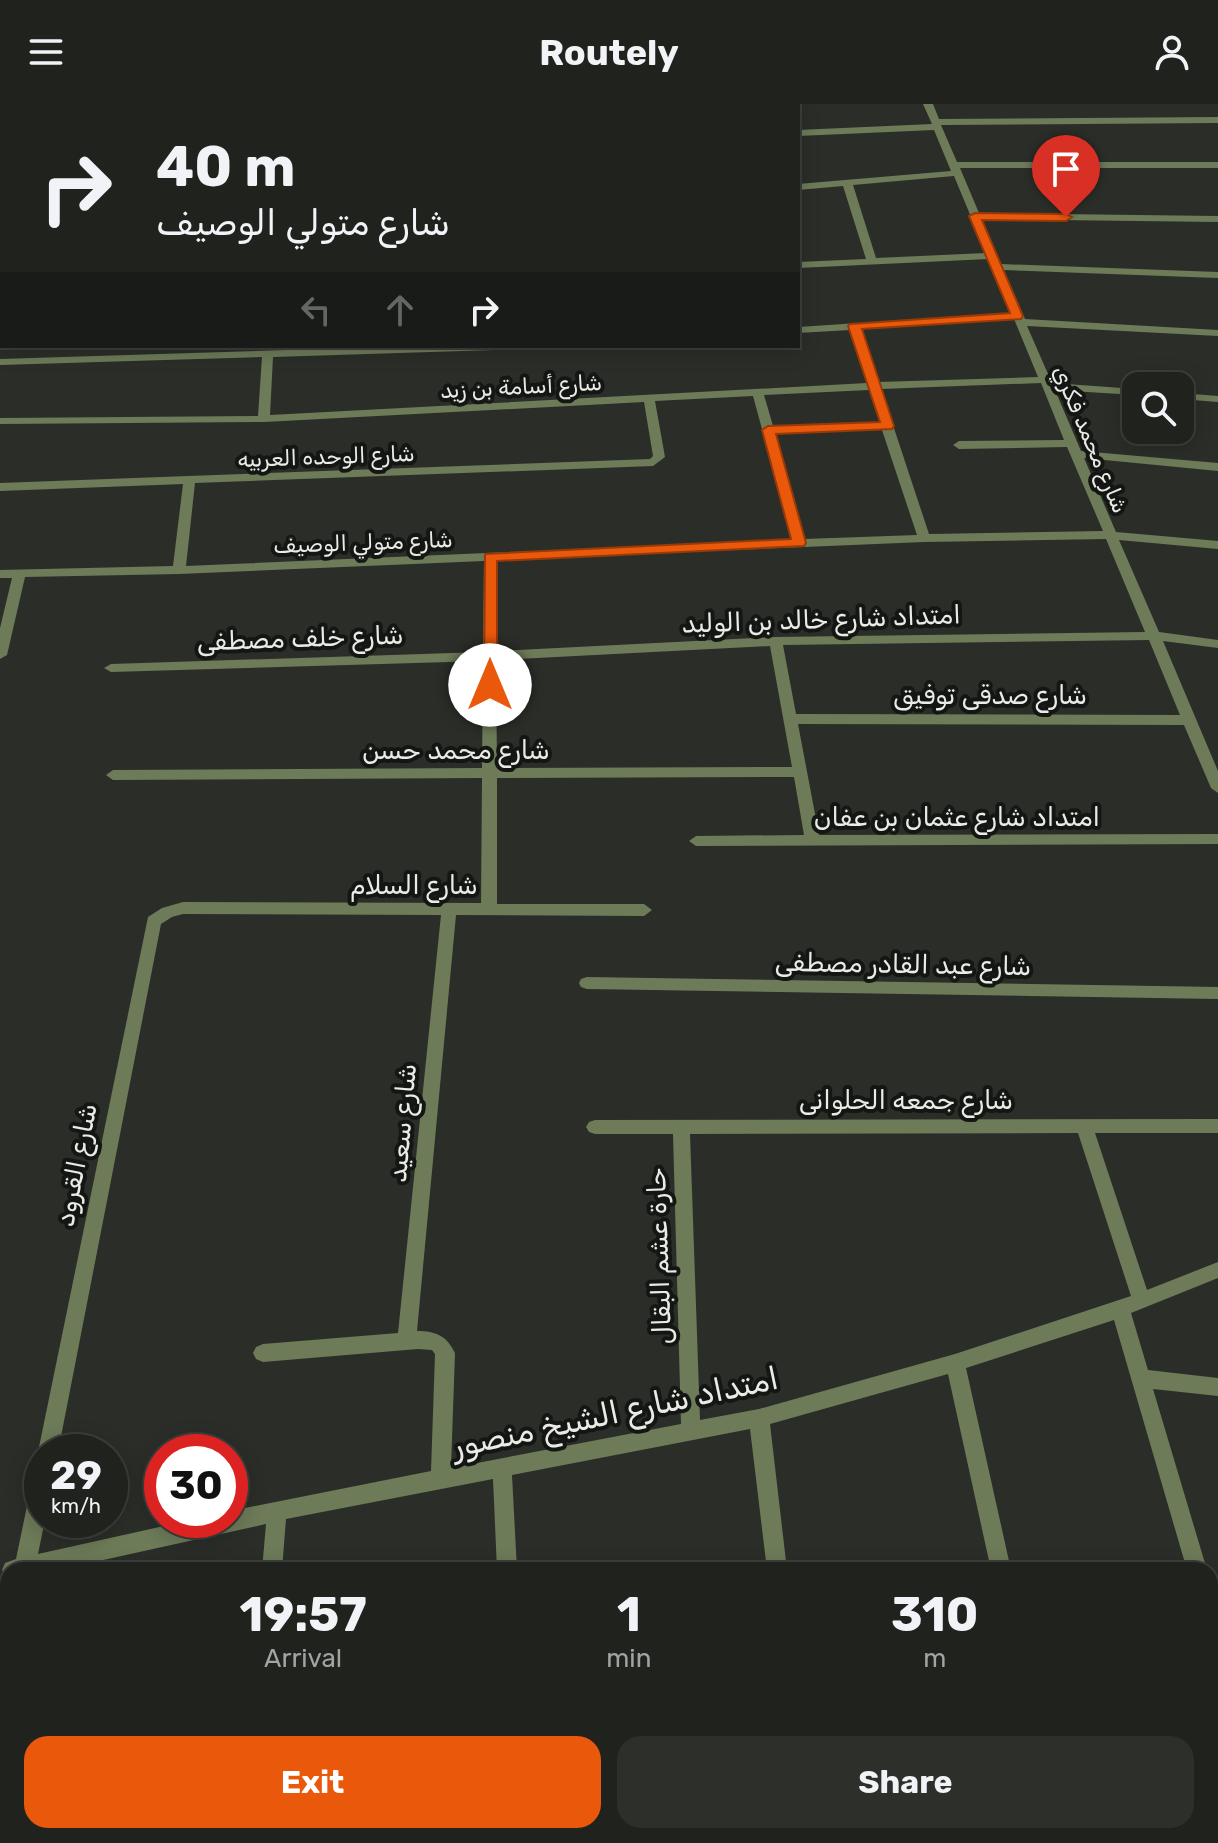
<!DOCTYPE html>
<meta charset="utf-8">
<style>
body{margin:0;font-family:Rubik,"Noto Sans Arabic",sans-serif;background:#2d2f2b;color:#f1f3f6;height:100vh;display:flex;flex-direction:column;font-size:30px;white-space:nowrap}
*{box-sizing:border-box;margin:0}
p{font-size:26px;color:#a2a4a4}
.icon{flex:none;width:44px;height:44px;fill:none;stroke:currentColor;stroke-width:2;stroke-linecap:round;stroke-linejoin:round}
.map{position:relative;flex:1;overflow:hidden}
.details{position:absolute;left:0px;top:1458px;width:1218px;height:282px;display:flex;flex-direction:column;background:#20221e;border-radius:24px 24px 0 0;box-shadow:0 4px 20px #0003,0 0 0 2px #3d3f3c}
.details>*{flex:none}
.top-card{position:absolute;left:0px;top:0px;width:800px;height:244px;box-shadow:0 4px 20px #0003,0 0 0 2px #3d3f3c;background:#20221e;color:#f1f3f6;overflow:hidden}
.fabs{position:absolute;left:1122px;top:268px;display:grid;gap:16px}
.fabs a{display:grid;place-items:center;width:72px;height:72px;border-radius:16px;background:#20221e;box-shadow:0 4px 20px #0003,0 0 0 2px #3d3f3c;font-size:40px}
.speed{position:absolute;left:24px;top:1330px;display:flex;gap:16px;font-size:40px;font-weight:700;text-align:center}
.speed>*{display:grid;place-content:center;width:104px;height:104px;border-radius:50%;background:#20221e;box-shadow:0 4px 20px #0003,0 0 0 2px #3d3f3c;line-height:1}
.speed small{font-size:20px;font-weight:400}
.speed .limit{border:12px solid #d22;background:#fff;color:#111}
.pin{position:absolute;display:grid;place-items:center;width:68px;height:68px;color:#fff;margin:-82px -34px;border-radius:50% 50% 50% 0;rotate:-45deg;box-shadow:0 0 8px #0007}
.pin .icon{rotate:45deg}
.me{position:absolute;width:88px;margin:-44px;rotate:0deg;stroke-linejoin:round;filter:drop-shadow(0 0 6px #0008)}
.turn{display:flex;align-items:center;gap:28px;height:168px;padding:0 24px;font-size:36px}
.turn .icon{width:104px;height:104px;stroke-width:2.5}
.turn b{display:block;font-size:56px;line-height:68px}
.lanes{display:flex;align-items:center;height:76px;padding:0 24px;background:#0003;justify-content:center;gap:40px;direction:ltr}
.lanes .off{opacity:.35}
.eta{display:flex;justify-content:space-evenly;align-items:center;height:136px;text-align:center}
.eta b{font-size:48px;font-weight:700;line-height:56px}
.primary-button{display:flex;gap:16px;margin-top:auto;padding:16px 24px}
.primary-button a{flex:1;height:92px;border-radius:24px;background:#ea580c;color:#fff;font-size:32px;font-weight:700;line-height:92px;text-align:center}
.primary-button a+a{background:#2d2f2b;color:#f1f3f6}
header{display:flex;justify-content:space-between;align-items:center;height:104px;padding:0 24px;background:#20221e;font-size:36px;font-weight:700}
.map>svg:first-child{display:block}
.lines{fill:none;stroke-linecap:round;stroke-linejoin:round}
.street{fill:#6d7b59;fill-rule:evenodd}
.route{fill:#ea580c;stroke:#983908;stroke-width:2}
.labels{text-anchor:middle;stroke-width:8;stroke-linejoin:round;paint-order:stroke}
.far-street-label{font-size:22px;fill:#eaebe7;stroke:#141613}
.street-label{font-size:26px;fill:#eaebe7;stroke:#141613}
.near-street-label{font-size:32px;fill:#eaebe7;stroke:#141613}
</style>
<header><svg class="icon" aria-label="menu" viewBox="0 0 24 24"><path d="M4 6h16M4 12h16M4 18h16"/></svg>Routely<svg class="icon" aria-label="person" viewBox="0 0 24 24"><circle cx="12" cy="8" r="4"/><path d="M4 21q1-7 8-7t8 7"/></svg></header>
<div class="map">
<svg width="1218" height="1739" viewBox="0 0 1218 1739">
<rect width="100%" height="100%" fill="#2b2e28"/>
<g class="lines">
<g class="street">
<path d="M 11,0 L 21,0 L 10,2 Z"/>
<rect x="110" y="0" width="10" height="2"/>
<rect x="194" y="0" width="10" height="2"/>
<rect x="284" y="0" width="10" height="2"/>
<rect x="379" y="0" width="10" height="2"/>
<path d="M 447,0 L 480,0 L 445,2 Z"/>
<path d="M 923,0 L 933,0 L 939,15 L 1218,13 L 1218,19 L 941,21 L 957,58 L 1218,58 L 1218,64 L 960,64 L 979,109 L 1218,112 L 1218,118 L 982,115 L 1001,160 L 1218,168 L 1218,174 L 1004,166 L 1025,215 L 1218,226 L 1218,232 L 1027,222 L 1052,279 L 1136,285 L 1136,291 L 1055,286 L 1081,347 L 1218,359 L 1218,367 L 1084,354 L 1116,428 L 1218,437 L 1218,445 L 1119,436 L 1159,528 L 1218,536 L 1218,544 L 1163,537 L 1218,667 L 1218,689 L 1211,684 L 1184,621 L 798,620 L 819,731 L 1218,730 L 1218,740 L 696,742 L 689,737 L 696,732 L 804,731 L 794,673 L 497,674 L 497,800 L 644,800 L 652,806 L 644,812 L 456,811 L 417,1227 C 436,1227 447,1232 455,1249 L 451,1364 L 681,1320 L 673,1030 L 595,1030 L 589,1028 L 586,1023 L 589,1018 L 595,1016 L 1218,1015 L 1218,1029 L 1095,1029 L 1147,1186 L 1218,1158 L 1218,1174 L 1131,1209 L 1148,1266 L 1218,1274 L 1218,1292 L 1153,1285 L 1207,1466 L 1187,1466 L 1114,1216 L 966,1264 L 1011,1466 L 991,1466 L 948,1270 L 770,1320 L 787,1466 L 767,1466 L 750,1325 L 512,1371 L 517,1466 L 497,1466 L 493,1375 L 286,1415 L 282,1466 L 262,1466 L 266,1420 L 58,1466 L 8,1466 L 8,1475 L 5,1473 L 2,1466 L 5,1459 L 16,1455 L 32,1378 L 35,1371 L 42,1368 L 42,1416 L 45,1416 L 38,1450 L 191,1416 L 230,1416 L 230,1407 L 431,1367 L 435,1250 L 432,1246 L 418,1245 L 263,1258 L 256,1255 L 253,1249 L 256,1243 L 263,1240 L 398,1229 L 441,811 L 183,810 L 172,813 L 161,820 L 58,1348 L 42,1348 L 42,1355 L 38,1348 L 148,813 L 162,804 L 183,798 L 481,799 L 482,674 L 113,676 L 106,671 L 113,666 L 482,664 L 483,557 L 111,568 L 104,564 L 111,560 L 483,548 L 484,457 L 179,470 L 25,473 L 7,551 L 0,555 L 0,524 L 12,474 L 0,474 L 0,466 L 173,462 L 183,380 L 0,387 L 0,379 L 650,355 L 653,352 L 644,298 L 264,318 L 0,320 L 0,314 L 258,312 L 262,253 L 0,261 L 0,255 L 417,242 L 530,242 L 525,245 L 273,253 L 270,311 L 867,279 L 850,226 L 798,229 L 798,223 L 1011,209 L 989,155 L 798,164 L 798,158 L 866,155 L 843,82 L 798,86 L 798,80 L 951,67 L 934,26 L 798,32 L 798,26 L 932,20 ZM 954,72 L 986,149 L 876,154 L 853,81 ZM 1014,215 L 1038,273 L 878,278 L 860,225 ZM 1041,279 L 1064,336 L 959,337 L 953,341 L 959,345 L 1067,343 L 1103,427 L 929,430 L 881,285 ZM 869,286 L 880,319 L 773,322 L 764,291 ZM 753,292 L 792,436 L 186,462 L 195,379 L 653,362 L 665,353 L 655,297 ZM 882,326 L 917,431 L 804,435 L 775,329 ZM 1106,435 L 1145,528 L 776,533 L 496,547 L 496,456 L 924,438 ZM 1149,536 L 1180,611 L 796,610 L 783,541 ZM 770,542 L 792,663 L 497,664 L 496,556 ZM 1078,1029 L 1131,1192 L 955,1250 L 759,1305 L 700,1316 L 690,1030 Z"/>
<path d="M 2,49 L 2,60 L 0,61 L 0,50 Z"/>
<rect x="0" y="84" width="2" height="6"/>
<rect x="0" y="204" width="2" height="6"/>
<path d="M 1180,289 L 1218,292 L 1218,298 L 1180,295 Z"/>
<path d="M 587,873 L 1218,883 L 1218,895 L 587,885 L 581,883 L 579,879 L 581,875 Z"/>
<path d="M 1210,1499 L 1218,1504 L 1218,1547 L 1210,1542 Z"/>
<path d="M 8,1678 L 8,1732 L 11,1732 L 8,1739 L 0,1739 L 0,1681 Z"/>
<path d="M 241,1732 L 263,1732 L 262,1739 L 240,1739 Z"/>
<path d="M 510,1732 L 532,1732 L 533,1739 L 511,1739 Z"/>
<path d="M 797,1732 L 819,1732 L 820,1739 L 798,1739 Z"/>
<path d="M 1049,1732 L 1071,1732 L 1073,1739 L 1051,1739 Z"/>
</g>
</g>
<path class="route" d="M 975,109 L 1066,110 L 1072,113 L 1066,117 L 982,116 L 1023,212 L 1021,215 L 862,225 L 894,322 L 892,325 L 776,330 L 806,439 L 804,442 L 497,457 L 497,581 L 490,586 L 484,585 L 485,450 L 791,435 L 762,326 L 768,322 L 880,318 L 848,222 L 850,220 L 1010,209 L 969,112 Z"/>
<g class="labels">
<g class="far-street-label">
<text transform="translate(521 282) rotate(-3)" y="8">شارع أسامة بن زيد</text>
<text transform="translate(1091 335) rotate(67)" y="8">شارع محمد فكري</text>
<text transform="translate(326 352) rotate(-2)" y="8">شارع الوحده العربيه</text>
<text transform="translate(363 438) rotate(-2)" y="8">شارع متولي الوصيف</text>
</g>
<g class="street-label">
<text transform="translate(821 515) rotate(-2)" y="9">امتداد شارع خالد بن الوليد</text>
<text transform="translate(300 534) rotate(-2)" y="9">شارع خلف مصطفى</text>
<text x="990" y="600">شارع صدقى توفيق</text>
<text x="456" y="655">شارع محمد حسن</text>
<text x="957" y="722">امتداد شارع عثمان بن عفان</text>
<text x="414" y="790">شارع السلام</text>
<text transform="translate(903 860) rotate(1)" y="9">شارع عبد القادر مصطفى</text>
<text x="906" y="1005">شارع جمعه الحلوانى</text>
<text transform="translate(402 1019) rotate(-85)" y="9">شارع سعيد</text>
<text transform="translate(76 1061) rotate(-79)" y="9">شارع القرود</text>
<text transform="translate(659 1152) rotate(-92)" y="9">حارة عشم البقال</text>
</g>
<g class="near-street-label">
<text transform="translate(615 1308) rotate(-12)" y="11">امتداد شارع الشيخ منصور</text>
</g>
</g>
</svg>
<div class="fabs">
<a><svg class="icon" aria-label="search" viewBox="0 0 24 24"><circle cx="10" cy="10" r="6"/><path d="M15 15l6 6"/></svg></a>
</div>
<div class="speed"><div>29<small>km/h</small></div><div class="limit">30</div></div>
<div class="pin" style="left:1066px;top:113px;background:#d93025"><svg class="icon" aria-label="arrive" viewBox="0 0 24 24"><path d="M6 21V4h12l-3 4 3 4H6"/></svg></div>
<svg class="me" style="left:490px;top:581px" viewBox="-20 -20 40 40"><circle r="19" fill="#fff"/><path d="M0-13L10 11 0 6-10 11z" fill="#ea580c"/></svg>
<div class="top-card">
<div class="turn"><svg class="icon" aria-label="right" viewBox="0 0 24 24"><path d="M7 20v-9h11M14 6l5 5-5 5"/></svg><div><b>40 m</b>شارع متولي الوصيف</div></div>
<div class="lanes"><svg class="icon off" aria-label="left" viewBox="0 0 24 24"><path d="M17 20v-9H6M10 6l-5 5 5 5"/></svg><svg class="icon off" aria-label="ahead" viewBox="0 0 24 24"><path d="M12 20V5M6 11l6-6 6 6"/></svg><svg class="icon" aria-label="right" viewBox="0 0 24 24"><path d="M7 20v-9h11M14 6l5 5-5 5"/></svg></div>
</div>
<section class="details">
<div class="eta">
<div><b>19:57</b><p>Arrival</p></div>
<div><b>1</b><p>min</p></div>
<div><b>310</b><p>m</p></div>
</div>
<div class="primary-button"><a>Exit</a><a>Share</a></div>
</section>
</div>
